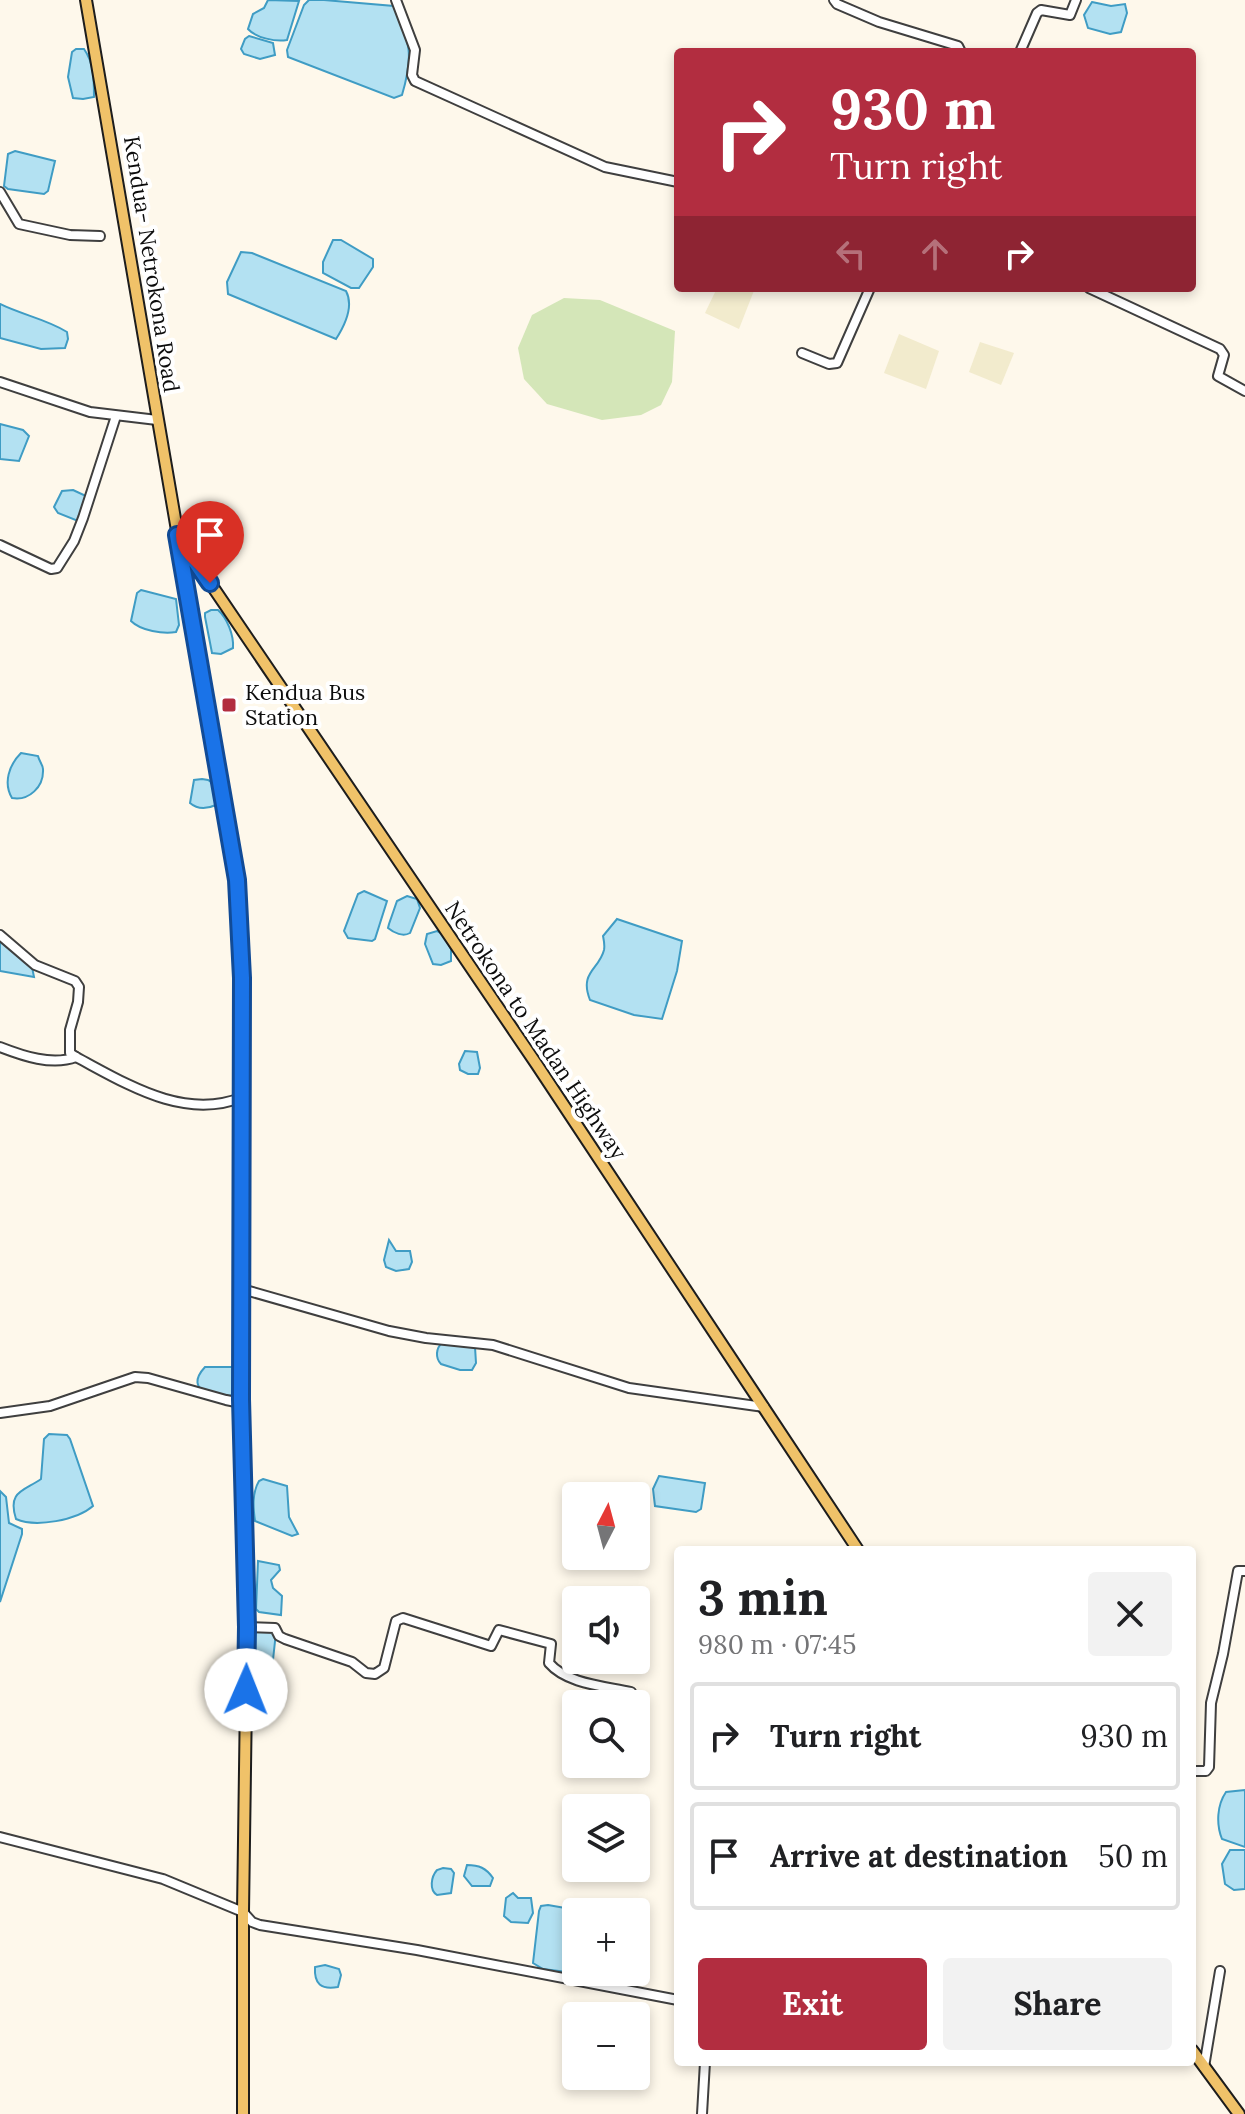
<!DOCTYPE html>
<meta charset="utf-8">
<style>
body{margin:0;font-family:Lora,serif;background:#f2f2f2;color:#202124;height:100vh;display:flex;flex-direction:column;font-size:30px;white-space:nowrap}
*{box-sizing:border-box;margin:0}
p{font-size:26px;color:#757577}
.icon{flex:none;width:44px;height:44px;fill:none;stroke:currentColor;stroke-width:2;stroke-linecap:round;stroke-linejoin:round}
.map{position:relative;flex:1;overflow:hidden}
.side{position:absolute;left:674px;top:1546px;width:522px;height:520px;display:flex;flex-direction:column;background:#fff;border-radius:8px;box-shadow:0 4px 12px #0003}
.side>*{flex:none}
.banner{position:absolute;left:674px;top:48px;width:522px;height:244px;border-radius:8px;box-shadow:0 4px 12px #0003;background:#b22d40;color:#fff;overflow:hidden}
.needle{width:52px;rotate:6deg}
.tools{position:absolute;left:562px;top:1482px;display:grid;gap:16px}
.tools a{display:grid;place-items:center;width:88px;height:88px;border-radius:8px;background:#fff;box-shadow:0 4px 12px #0003;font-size:40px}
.pin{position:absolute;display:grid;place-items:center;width:68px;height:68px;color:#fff;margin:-82px -34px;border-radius:50% 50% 50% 0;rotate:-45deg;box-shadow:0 0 8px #0007}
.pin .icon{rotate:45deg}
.me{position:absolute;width:88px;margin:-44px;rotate:1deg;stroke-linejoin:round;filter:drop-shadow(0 0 6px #0008)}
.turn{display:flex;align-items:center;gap:28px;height:168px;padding:0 24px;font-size:36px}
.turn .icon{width:104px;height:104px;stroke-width:2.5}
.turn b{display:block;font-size:56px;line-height:68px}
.lanes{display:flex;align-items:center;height:76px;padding:0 24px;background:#0003;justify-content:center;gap:40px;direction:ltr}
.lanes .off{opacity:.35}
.round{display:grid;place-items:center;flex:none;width:84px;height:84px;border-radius:8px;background:#f2f2f2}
.overview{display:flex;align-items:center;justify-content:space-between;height:136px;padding:0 24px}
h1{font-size:48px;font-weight:700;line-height:60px}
.button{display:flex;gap:16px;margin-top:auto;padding:16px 24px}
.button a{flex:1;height:92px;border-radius:8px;background:#b22d40;color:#fff;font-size:32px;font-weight:700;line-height:92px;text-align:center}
.button a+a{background:#f2f2f2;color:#202124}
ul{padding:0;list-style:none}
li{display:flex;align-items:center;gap:24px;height:108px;margin:0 16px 12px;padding:0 8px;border:4px solid #e0e0e0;border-radius:8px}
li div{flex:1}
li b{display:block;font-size:30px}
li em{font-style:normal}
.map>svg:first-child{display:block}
.farmland{fill:#f2ebcd}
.green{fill:#d4e6b8}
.water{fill:#b3e1f2;stroke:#3f9cc4;stroke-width:2}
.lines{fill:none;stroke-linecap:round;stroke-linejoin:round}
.minor-casing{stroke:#3f3f3f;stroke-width:12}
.major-casing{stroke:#1d1d1d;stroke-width:14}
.minor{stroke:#fff;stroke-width:8}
.major{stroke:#f0c269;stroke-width:10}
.route-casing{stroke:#114b97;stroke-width:20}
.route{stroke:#1a73e8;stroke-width:14}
.poi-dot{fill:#b22d40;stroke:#fff;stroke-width:3}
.labels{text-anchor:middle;stroke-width:8;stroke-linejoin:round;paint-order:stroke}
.street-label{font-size:22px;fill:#0c0c0c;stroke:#fff}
.poi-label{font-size:22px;fill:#0c0c0c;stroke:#fff;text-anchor:start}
</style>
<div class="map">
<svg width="1245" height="2114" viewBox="0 0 1245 2114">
<rect width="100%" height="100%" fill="#fef8eb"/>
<g class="farmland">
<path d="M 717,288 L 755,288 L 739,329 L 705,313 Z"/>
<path d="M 899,334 L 939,351 L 926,389 L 884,373 Z"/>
<path d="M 980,342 L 1014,353 L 1001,385 L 969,372 Z"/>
</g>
<path class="green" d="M 564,298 L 600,300 L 675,331 L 672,382 L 661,405 L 641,415 L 602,420 L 547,404 L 524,379 L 518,348 L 532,315 Z"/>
<g class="water">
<path d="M 268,0 L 299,1 L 287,40 C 276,42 256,38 248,29 L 253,14 L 264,8 Z"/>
<path d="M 324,0 L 394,6 C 410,44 414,54 402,95 L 394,98 L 288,57 L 287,50 L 304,5 L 309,0 Z"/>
<path d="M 1092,2 L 1111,6 L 1125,4 L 1127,13 L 1121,32 L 1110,34 L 1088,28 L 1084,15 Z"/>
<path d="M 249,36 L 273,43 L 275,55 L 260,59 L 244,54 L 241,49 L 245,39 Z"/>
<path d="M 76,49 L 84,49 C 94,63 94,80 94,97 L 83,99 L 73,98 L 68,77 L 72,52 Z"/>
<path d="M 15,151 L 55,161 L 48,191 L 44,194 L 8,189 L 4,186 L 8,154 Z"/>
<path d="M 333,240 L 341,240 L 373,259 L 373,267 L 359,288 L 351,288 L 323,273 L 323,262 Z"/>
<path d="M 241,252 L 252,253 L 346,291 C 354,306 345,325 336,339 L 228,294 L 227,282 Z"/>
<path d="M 0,304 C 22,315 46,319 67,332 L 68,339 L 65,348 L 41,349 L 0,338 Z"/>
<path d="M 0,424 L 23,430 L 29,436 L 19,461 L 0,459 Z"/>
<path d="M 73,490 L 86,496 L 78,521 L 58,513 L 54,507 L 62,491 Z"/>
<path d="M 141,590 L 176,599 L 179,625 L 176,632 C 163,634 141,631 131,621 L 137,593 Z"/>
<path d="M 211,610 L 218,610 C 227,618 234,635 233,648 L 221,654 L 212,653 L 205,617 L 205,613 Z"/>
<path d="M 21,753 L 38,756 C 39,761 43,765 43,769 C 44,787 29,801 12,798 C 3,783 9,765 21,753 Z"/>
<path d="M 202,779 L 208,780 L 217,786 L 216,805 C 207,809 198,810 190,803 L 194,780 Z"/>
<path d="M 364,891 L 387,901 L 375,939 L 372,941 L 348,938 L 344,931 L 358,894 Z"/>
<path d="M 407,896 L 417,899 L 420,908 L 410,933 C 403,937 394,933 388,928 L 389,924 L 397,901 Z"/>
<path d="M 617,919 L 682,941 L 677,971 L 662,1019 L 634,1015 L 590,1000 C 579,972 599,970 604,950 C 605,945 604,941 603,936 Z"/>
<path d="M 437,931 L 443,934 L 451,949 L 451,961 L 441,965 L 433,964 L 425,944 L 427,934 Z"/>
<path d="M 0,941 L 32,967 L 34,977 L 0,971 Z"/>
<path d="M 465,1051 L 477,1052 L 480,1068 L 478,1074 L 468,1074 L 460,1070 L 459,1064 Z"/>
<path d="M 389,1240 L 396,1251 L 410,1251 L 412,1262 L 409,1269 L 396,1271 L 386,1267 L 384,1260 Z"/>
<path d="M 442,1343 L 475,1347 L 476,1363 L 472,1370 L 460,1370 L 441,1364 C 435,1358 436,1348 442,1343 Z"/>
<path d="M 205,1367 L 234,1367 L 238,1383 L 235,1395 C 217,1398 182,1392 205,1367 Z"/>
<path d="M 49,1434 L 67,1435 L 70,1439 L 93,1506 C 77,1520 36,1528 16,1519 C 7,1491 24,1491 41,1479 L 44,1439 Z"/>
<path d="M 659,1476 L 705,1483 L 701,1509 L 696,1512 L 655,1506 L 653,1489 Z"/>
<path d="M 263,1479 L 287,1486 L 289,1517 L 298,1534 L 292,1536 L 255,1521 C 253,1507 252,1493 259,1481 Z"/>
<path d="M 0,1491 L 6,1497 L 9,1523 L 22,1529 L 22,1534 L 0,1602 Z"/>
<path d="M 258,1561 L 279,1565 L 280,1570 L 271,1580 L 273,1588 L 282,1596 L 281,1615 L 259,1612 L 256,1609 Z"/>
<path d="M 257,1628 L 276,1632 L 272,1669 L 269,1670 L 255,1667 L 254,1630 Z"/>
<path d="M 1245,1790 L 1245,1847 L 1222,1839 C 1216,1824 1217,1805 1226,1792 Z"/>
<path d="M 1230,1850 L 1245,1850 L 1245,1889 L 1234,1890 L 1225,1884 L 1222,1864 Z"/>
<path d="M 467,1865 C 479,1865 486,1868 493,1878 L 490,1886 L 472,1886 L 464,1876 Z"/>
<path d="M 443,1868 L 451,1869 L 454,1873 L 451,1893 L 437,1895 C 429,1890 431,1877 437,1870 Z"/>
<path d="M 513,1893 L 518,1898 L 531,1898 L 533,1913 L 528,1923 L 511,1922 L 504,1916 L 506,1898 Z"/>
<path d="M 548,1905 L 588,1912 L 576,1912 L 576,1972 L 585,1972 L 583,1974 L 543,1969 L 533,1963 L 539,1911 L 541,1906 Z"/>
<path d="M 325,1965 L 339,1969 L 341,1975 L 338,1987 C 321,1990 314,1984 315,1967 Z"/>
</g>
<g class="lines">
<g class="minor-casing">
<g id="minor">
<path d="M 396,0 L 415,50 L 412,75 L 415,81 L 605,167 L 678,182"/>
<path d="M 834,0 L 837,4 L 879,22 L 958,46 L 961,52"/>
<path d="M 1020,52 L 1037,13 L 1041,10 L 1070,15 L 1076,0"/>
<path d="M 0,192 L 19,224 L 70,235 L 100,236"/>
<path d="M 1089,288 L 1220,349 L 1224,355 L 1218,376 L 1245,391"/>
<path d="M 802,353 L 829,364 L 837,363 L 870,288"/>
<path d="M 0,382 L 90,412 L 157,420"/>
<path d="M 0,545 L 51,569 L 57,568 L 74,541 L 83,518 L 116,416"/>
<path d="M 0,935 L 35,965 L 75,981 L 79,987 L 78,1002 L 70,1030 L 70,1053 L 76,1057 C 127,1084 184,1121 243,1097"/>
<path d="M 0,1047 C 23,1056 52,1066 76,1057"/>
<path d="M 242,1289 L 389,1331 L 426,1338 L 493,1345 L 629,1388 L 764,1407"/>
<path d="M 0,1413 L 50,1406 L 135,1377 L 148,1378 L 226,1400 L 236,1402 L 241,1399"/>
<path d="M 247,1627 L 275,1628 L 279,1636 L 285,1639 L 352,1662 L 366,1673 L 375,1674 L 384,1668 L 396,1621 L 403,1618 L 491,1646 L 499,1630 L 551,1644 L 549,1663 C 567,1684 604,1686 631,1692"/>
<path d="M 1192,1771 L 1206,1771 L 1209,1767 L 1211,1703 L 1223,1654 L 1238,1571 L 1245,1571"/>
<path d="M 0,1837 L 163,1879 L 243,1912 L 252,1922 L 260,1925 L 417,1950 L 678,2000"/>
<path d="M 1204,2067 L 1220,1971"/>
<path d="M 702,2114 L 705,2062"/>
</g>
</g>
<g class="major-casing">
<g id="major">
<path d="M 86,0 L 237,880 L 242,978 L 241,1399 L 247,1627 L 243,1912 L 243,2114"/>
<path d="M 181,540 L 537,1065 L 858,1550"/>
<path d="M 1192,2050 L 1239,2114"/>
</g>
</g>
<use href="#minor" class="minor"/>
<use href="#major" class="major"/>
</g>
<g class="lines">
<g class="route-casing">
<path id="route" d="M 210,583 L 177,535 L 237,880 L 242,978 L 241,1399 L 247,1627 L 246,1690"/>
</g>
<use href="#route" class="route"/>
</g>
<rect class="poi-dot" x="221" y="697" width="16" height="16" rx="4"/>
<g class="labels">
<g class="street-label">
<text transform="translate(152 264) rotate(81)" y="8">Kendua- Netrokona Road</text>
<text transform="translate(536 1030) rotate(56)" y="8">Netrokona to Madan Highway</text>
</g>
<g class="poi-label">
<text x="245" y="700">Kendua Bus<tspan x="245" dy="25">Station</tspan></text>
</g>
</g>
</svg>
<div class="tools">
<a><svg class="needle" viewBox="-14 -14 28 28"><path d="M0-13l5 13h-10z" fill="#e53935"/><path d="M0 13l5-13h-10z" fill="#757577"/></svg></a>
<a><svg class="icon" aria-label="sound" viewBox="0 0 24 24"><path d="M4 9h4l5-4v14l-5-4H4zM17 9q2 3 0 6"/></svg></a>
<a><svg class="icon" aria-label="search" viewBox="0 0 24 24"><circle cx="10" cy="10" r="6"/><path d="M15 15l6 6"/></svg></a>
<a><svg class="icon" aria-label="layers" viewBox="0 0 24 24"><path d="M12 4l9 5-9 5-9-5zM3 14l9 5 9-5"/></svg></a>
<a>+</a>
<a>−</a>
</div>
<div class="pin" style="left:210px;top:583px;background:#d93025"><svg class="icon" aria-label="arrive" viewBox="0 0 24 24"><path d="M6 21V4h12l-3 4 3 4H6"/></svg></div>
<svg class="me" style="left:246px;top:1690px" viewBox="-20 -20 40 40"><circle r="19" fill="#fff"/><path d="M0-13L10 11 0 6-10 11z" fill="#1a73e8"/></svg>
<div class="banner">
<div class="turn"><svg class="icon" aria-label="right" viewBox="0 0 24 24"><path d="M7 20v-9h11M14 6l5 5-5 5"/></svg><div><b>930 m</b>Turn right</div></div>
<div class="lanes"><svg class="icon off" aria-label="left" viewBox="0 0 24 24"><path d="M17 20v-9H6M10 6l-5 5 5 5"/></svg><svg class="icon off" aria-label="ahead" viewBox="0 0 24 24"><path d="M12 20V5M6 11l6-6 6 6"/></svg><svg class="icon" aria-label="right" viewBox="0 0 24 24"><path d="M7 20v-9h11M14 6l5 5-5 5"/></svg></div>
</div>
<section class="side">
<div class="overview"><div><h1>3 min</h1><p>980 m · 07:45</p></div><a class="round"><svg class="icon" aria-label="close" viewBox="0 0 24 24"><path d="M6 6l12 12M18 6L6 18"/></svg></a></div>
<ul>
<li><svg class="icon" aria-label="right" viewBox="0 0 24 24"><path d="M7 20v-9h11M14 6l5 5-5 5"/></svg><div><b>Turn right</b></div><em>930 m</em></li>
<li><svg class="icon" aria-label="arrive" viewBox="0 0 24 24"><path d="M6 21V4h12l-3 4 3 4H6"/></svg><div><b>Arrive at destination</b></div><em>50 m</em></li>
</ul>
<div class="button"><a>Exit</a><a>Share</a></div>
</section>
</div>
